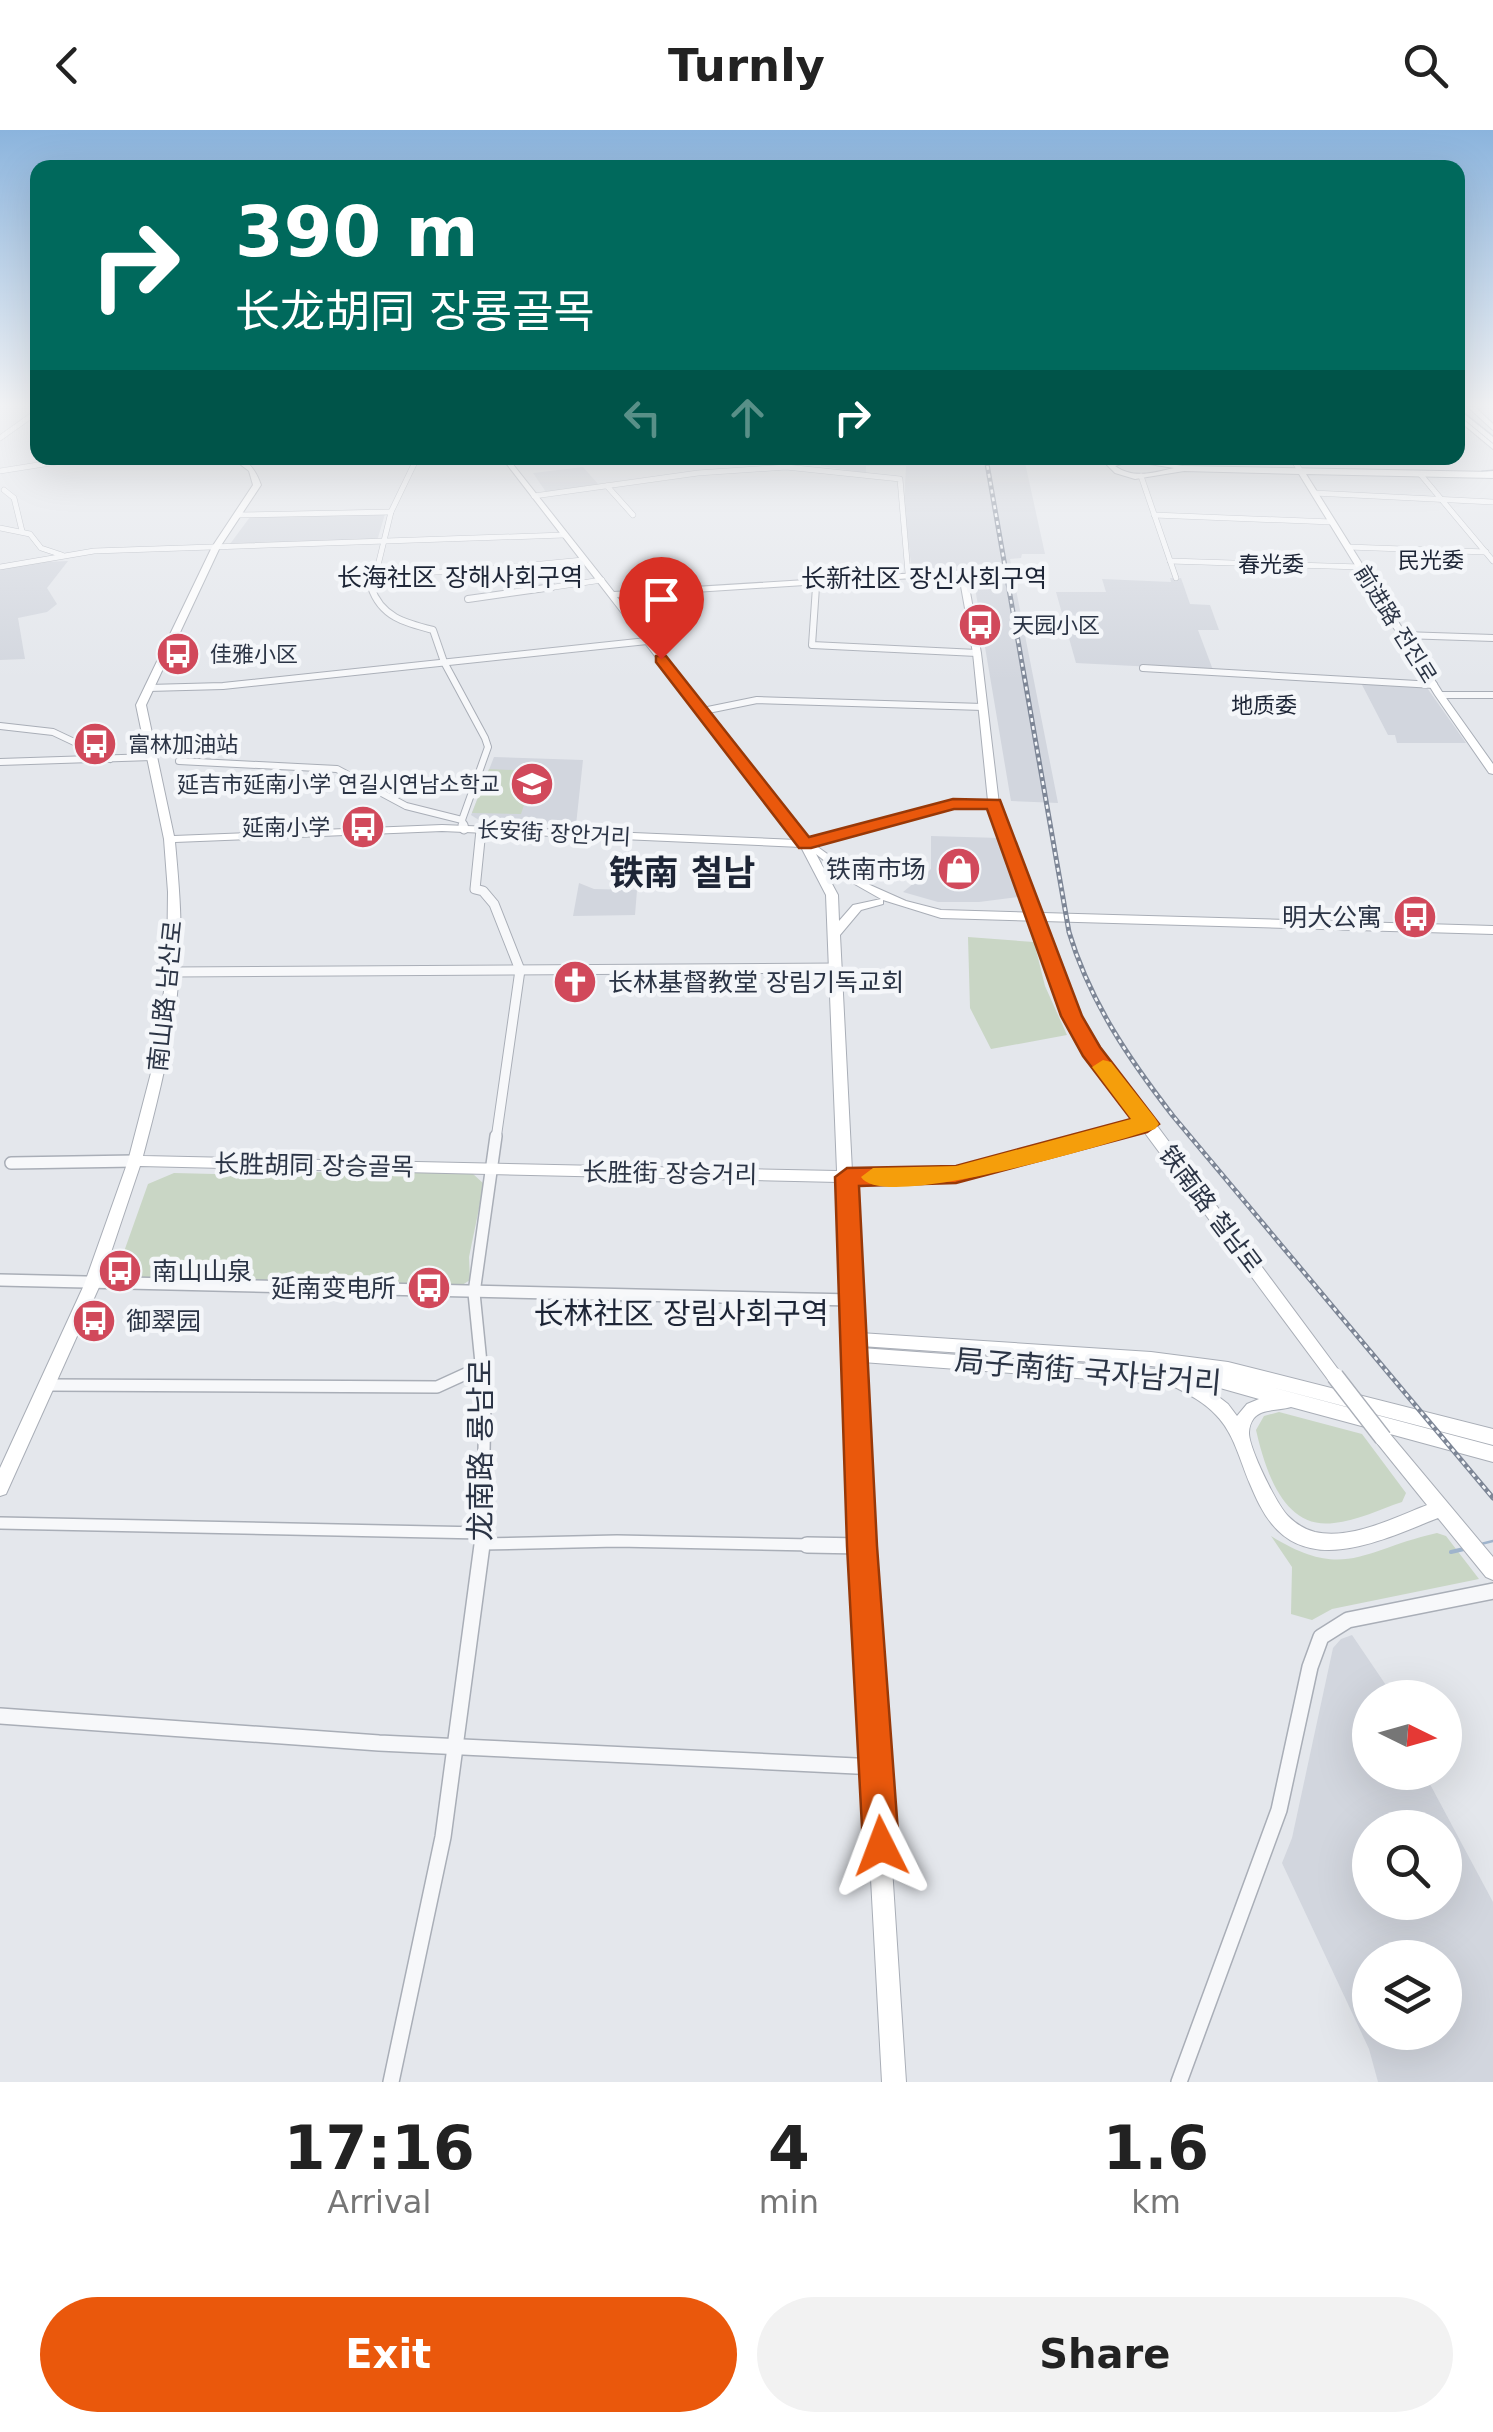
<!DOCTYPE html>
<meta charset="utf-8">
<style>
body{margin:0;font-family:"DejaVu Sans","Noto Sans SC","Noto Sans KR",sans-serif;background:#f2f2f2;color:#222;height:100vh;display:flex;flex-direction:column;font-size:38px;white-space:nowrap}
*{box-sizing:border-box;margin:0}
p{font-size:32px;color:#767676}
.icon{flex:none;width:55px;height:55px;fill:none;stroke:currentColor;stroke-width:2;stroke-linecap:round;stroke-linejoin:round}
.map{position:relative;height:1952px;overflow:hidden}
.drawer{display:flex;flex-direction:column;background:#fff;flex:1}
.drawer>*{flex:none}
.banner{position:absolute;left:30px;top:30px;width:1435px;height:305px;border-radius:20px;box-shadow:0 10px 40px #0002;background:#00695c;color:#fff;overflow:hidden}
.needle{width:65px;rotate:95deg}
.tools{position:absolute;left:1352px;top:1550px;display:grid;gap:20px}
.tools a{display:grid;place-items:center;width:110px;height:110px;border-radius:50%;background:#fff;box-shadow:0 10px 40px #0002;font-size:50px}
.pin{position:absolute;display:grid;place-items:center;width:85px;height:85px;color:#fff;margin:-102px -42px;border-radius:50% 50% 50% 0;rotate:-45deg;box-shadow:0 0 10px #0007}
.pin .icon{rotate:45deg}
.me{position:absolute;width:110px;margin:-55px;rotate:357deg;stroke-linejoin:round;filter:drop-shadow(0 0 8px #0008)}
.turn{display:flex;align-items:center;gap:35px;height:210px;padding:0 40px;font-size:45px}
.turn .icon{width:130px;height:130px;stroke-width:2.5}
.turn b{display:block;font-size:70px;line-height:85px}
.lanes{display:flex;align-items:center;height:95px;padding:0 40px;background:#0003;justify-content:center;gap:50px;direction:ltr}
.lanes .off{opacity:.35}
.eta{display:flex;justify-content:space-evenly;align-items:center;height:170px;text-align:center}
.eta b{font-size:60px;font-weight:700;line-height:70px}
.cta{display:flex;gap:20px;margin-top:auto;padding:20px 40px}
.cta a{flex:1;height:115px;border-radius:60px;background:#ea580c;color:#fff;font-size:40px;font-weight:700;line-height:115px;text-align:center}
.cta a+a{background:#f2f2f2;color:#222}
header{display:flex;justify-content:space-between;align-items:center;height:130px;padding:0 40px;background:#fff;font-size:45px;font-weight:700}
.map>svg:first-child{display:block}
.built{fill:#d2d6de;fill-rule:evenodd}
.green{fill:#c9d6c5}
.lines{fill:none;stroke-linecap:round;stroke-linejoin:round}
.stream-far1{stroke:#9fb4cc;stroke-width:2.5}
.stream{stroke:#9fb4cc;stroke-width:4}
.street-far4-casing{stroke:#a9aeb7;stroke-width:6}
.street-far3-casing{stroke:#a9aeb7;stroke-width:8}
.street-far2-casing{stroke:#a9aeb7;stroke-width:11}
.street-far1-casing{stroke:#a9aeb7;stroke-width:14}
.street-casing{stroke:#a9aeb7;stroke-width:18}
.secondary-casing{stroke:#a9aeb7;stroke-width:2}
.primary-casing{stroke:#a3abb8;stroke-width:3}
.street-far4{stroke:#f7f8fa;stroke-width:5}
.street-far3{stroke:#f7f8fa;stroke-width:6}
.street-far2{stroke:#f7f8fa;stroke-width:9}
.street-far1{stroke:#f7f8fa;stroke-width:11}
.street{stroke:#f7f8fa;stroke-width:15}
.secondary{fill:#fff;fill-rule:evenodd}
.primary{fill:#fff;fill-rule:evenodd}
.rail-casing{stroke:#7d8696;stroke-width:5}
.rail{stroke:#f4f6f9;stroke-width:2.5;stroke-dasharray:4;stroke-linecap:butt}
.secondary-bridge-far1-casing{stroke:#a9aeb7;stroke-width:15;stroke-linecap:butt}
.secondary-bridge-casing{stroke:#a9aeb7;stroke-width:19;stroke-linecap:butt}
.secondary-bridge-far1{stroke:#fff;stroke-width:12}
.secondary-bridge{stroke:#fff;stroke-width:16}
.route{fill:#ea580c;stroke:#983908;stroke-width:2.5}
.slow{fill:#f59e0b}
.labels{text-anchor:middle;stroke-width:9;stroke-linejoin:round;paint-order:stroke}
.far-neighbourhood-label{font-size:22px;fill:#1d2536;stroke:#f4f6f9}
.far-street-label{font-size:22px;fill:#2b3445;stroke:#f4f6f9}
.far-poi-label{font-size:22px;fill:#2b3445;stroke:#f4f6f9;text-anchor:start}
.far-quarter-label{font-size:25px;fill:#1d2536;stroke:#f4f6f9}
.poi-label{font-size:25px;fill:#2b3445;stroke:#f4f6f9;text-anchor:end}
.street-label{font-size:25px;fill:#2b3445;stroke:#f4f6f9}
.quarter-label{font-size:30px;fill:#1d2536;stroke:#f4f6f9}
.near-street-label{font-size:30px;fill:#2b3445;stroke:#f4f6f9}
.district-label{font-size:35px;font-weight:bold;fill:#1d2536;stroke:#f4f6f9}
</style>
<header><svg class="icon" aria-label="back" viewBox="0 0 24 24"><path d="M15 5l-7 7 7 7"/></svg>Turnly<svg class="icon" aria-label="search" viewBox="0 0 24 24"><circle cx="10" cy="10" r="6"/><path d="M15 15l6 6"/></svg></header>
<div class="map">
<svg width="1493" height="1952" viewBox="0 0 1493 1952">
<rect width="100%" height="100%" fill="#e4e7ec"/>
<g class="built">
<path d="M 822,328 L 1024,328 L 1045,424 L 1022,424 L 1021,428 L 1010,429 L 1058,673 L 1011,671 L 972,440 L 918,438 L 911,434 L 904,374 L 906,336 L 866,336 L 866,343 L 821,336 Z"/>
<path d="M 583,337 L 598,354 L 546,362 L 533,343 Z"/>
<path d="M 385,384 L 377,411 L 230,414 L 250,387 Z"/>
<path d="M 68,431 L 47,458 L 57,474 L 47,482 L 18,488 L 25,529 L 0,530 L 0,434 Z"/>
<path d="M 1170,448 L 1181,448 L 1190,474 L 1210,475 L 1219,500 L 1198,500 L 1213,540 L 1076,533 L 1056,462 L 1106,462 L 1102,449 L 1171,452 Z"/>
<path d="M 1360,551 L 1425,555 L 1466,613 L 1397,613 L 1395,605 L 1388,605 Z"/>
<path d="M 494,627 L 583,630 L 576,695 L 482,692 L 471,685 Z"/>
<path d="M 931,706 L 1000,708 L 1025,766 L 979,772 L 938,772 L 903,762 L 931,739 Z"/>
<path d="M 579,753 L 594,759 L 637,760 L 635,785 L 573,786 Z"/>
<path d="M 1352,1505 L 1394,1567 L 1370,1568 L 1370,1642 L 1424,1643 L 1493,1772 L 1493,1952 L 1378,1952 L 1369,1919 L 1282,1733 L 1292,1708 L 1333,1518 L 1341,1509 ZM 1370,1698 L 1445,1698 L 1445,1772 L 1370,1772 ZM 1370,1828 L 1445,1828 L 1445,1902 L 1370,1902 Z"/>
</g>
<g class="green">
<path d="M 489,639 L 535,641 L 521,684 L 472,683 Z"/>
<path d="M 968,807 L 1034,812 L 1045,856 L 1067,905 L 991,919 L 970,878 Z"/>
<path d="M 261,1042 L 472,1043 L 484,1054 L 469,1127 L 470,1150 L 456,1159 L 115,1147 L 148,1054 L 174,1043 L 256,1045 Z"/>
<path d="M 1279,1282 L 1362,1304 L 1406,1363 L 1402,1372 C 1380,1379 1357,1391 1334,1393 C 1283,1400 1265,1339 1256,1300 L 1264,1286 Z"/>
<path d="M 1437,1403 L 1446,1406 L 1479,1449 L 1332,1479 L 1312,1490 L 1291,1484 L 1292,1437 L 1271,1406 C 1345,1452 1364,1419 1437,1403 Z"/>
</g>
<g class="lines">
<path class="stream-far1" d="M 1481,1414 L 1493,1411"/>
<path class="stream" d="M 1451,1422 L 1464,1419"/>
<g class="street-far4-casing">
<g id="street-far4">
<path d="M 0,308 L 38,281"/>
<path d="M 313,328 L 421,328"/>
<path d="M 1292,328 L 1300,340"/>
<path d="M 0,341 L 82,328"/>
<path d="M 1421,345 L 1493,431"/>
<path d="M 1141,346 L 1176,448"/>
<path d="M 607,356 L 633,385"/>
<path d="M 4,360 L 14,368 L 22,401"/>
<path d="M 1314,363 L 1493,372"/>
<path d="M 534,366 L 698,343 L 786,337 L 900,349 L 908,443"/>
<path d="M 238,385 L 391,382"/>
<path d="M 1154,385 L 1332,392"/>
<path d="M 0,398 L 30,404 L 41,418 L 62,425"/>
<path d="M 1348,417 L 1486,422"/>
<path d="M 1170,431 L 1361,437"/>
<path d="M 0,437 L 94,421 L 564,405"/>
<path d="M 372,444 L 469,441 L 583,430"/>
<path d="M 372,460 L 391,382 L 417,328"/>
<path d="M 534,460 L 602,450"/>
<path d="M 815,460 L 816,449"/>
</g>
</g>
<g class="street-far3-casing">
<g id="street-far3">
<path d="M 371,457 C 381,487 405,493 433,500 L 444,532 L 485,608 L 488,617 L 462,690 L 464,697"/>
<path d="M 816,457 L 812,515 L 977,523"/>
<path d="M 468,469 L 552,457"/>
<path d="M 1403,505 L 1493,508"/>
<path d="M 1143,538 L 1434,555"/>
<path d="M 148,558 L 223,556 L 647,511"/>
<path d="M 1440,565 L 1493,565"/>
<path d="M 703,581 L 757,570 L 983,577"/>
<path d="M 0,596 L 53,602 L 110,629"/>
<path d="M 179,631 L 337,639 L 406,676 L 462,690"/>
<path d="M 0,632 L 152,627"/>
</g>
</g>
<g class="street-far2-casing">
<g id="street-far2">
<path d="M 463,695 L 464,699"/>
<path d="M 481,700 L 475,759 L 483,761 L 494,774 L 520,840 L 496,1009"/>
<path d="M 173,842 L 837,838"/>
</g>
</g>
<g class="street-far1-casing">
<g id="street-far1">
<path d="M 11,1033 L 135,1031"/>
<path d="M 0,1150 L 852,1170"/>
<path d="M 49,1255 L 437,1257 L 483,1236"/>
<path d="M 0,1393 L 482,1403"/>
<path d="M 482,1414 L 617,1411 L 862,1416"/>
<path d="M 482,1417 L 485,1273 L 474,1163 L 496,1006"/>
</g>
</g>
<g class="street-casing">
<g id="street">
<path d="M 807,1415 L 862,1416"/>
<path d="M 0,1586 L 379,1613 L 877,1637"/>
<path d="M 391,1952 L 443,1707 L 482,1415"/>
<path d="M 1179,1952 L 1279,1680 L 1310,1537 L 1321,1507 L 1348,1490 L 1493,1461"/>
</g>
</g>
<g class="secondary-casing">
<g id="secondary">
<path d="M 1468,277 L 1475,277 L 1493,294 L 1493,300 Z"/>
<path d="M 1458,285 L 1493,314 L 1493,319 L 1458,290 Z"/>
<path d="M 232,328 C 248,327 256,341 261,355 L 220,417 L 146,575 L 174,706 L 442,695 L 797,710 L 502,328 L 508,328 L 614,462 L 966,440 L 981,523 L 999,674 L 1039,779 L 1033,782 L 1027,779 L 990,677 L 953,677 L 815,715 L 870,755 L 906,771 L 941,780 L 1493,796 L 1493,804 L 941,788 L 883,770 L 883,774 L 861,780 L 840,805 L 852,1041 L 925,1043 L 999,1030 L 1136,991 L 1086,924 L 1066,886 L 1036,802 L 1038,799 L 1046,799 L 1078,886 L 1096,919 L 1152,989 L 1343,1246 L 1341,1251 L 1335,1253 L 1329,1251 L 1142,999 L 999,1040 L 925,1053 L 853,1052 L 860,1203 L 1151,1222 L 1228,1232 L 1493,1299 L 1493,1315 L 1248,1251 L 1493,1316 L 1493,1332 L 1390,1304 L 1493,1427 L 1493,1450 L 1486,1447 L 1438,1388 C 1389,1407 1314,1446 1272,1394 C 1262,1382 1256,1368 1250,1354 C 1240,1331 1234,1303 1216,1285 C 1203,1271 1186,1263 1171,1255 L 862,1232 L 871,1416 L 906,1952 L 882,1952 L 853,1416 L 838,1052 L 140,1036 L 100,1155 L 6,1364 L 0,1366 L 0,1338 L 84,1155 L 128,1031 L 152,939 L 167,842 L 168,762 L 164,709 L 136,575 L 212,417 L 253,355 L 249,341 ZM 959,445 L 973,523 L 988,671 L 953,671 L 808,710 L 617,467 ZM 442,701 L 801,717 L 826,765 L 837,1041 L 143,1026 C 159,966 174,906 179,844 C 183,800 179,755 175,712 ZM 816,724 L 851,752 L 881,769 L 853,775 L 839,791 L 838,765 ZM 861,1216 L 1151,1236 L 1199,1242 L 861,1218 ZM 1206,1257 L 1220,1258 L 1259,1269 L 1247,1274 L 1237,1286 L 1228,1274 ZM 1291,1277 L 1380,1301 L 1374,1308 L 1377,1313 L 1427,1375 C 1394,1388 1351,1410 1315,1402 C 1304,1399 1296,1394 1288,1386 C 1277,1375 1248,1317 1249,1302 C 1249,1298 1251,1292 1254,1288 C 1263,1278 1279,1281 1291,1277 Z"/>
<path d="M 1129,328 L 1183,336 L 1493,342 L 1493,348 L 1306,344 L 1444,565 L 1493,634 L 1493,644 L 1489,643 L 1435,565 L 1299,344 L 1184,341 L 1135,349 L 1115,343 L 1107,335 ZM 1131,331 L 1174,338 C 1153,343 1133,349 1115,336 Z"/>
</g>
</g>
<g class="primary-casing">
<g id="primary">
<path d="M 1458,279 L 1493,307 L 1493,313 L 1458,284 Z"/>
<path d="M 1493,341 L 1493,345 L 1481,344 L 1482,342 Z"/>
</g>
</g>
<use href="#street-far4" class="street-far4"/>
<use href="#street-far3" class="street-far3"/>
<use href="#street-far2" class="street-far2"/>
<use href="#street-far1" class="street-far1"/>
<use href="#street" class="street"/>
<use href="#secondary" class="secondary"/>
<use href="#primary" class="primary"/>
<g class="rail-casing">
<path id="rail" d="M 986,328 L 1069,802 C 1090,872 1129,929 1173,986 L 1493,1368"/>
</g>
<use href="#rail" class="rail"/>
<g class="secondary-bridge-far1-casing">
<path id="secondary-bridge-far1" d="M 1033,779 L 1042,802"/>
</g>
<g class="secondary-bridge-casing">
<path id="secondary-bridge" d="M 1335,1246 L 1383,1308"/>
</g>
<use href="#secondary-bridge-far1" class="secondary-bridge-far1"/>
<use href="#secondary-bridge" class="secondary-bridge"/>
</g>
<linearGradient id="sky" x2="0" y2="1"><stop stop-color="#8bb4dd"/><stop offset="0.5" stop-color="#f3f4f6"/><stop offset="1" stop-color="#f3f4f6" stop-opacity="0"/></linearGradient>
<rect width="1493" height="550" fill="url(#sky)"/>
<path class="route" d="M 656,526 L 666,526 L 809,707 L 953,669 L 1000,670 L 1082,886 L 1100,917 L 1159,994 L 1147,1002 L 956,1053 L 859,1056 L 877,1416 L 899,1716 L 894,1728 L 881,1733 L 869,1728 L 863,1716 L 847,1416 L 835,1047 L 847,1038 L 956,1036 L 1131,989 L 1083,926 L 1061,886 L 987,679 L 954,679 L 811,718 L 799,718 L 656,532 Z"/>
<path class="slow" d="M 1103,930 L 1111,932 L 1155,988 L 1159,994 L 1155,999 C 1114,1012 883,1083 861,1047 L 873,1038 L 956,1036 L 1131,989 L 1092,937 Z"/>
<defs>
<g id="bus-disc" transform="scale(2.25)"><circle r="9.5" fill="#d1495b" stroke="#f4f6f9"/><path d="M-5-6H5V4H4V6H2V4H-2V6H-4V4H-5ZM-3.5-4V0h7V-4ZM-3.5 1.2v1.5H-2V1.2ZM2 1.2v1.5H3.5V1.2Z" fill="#fff"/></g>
<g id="school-disc" transform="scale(2.25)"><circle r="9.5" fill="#d1495b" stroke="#f4f6f9"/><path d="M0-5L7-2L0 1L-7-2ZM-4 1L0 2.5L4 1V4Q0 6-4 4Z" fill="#fff"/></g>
<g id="shop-disc" transform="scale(2.25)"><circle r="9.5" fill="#d1495b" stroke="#f4f6f9"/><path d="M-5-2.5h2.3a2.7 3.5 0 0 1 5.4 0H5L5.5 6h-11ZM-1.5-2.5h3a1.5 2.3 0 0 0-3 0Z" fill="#fff"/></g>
<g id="church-disc" transform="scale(2.25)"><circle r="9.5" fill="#d1495b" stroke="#f4f6f9"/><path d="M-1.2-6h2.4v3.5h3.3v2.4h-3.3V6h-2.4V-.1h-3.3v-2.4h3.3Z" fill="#fff"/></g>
</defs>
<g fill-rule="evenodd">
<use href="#bus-disc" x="980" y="495"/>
<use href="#bus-disc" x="178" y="524"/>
<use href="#bus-disc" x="95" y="614"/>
<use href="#school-disc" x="532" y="654"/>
<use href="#bus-disc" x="363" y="697"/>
<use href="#shop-disc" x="959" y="739"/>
<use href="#bus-disc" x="1415" y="787"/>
<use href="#church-disc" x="575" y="852"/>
<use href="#bus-disc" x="120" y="1141"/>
<use href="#bus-disc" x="429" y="1158"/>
<use href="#bus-disc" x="94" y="1191"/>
</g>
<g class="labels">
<g class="far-neighbourhood-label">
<text x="1431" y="438">民光委</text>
<text x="1271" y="442">春光委</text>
<text x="1264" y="583">地质委</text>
</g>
<g class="far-street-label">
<text transform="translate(1396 494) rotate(58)" y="8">前进路 전진로</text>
<text transform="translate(554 703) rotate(3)" y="8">长安街 장안거리</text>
</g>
<g class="far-poi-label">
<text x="1012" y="503">天园小区</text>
<text x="210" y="532">佳雅小区</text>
<text x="128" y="622">富林加油站</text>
<text x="500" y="662" text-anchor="end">延吉市延南小学 연길시연남소학교</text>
<text x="330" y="705" text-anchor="end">延南小学</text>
</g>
<g class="far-quarter-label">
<text x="460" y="456">长海社区 장해사회구역</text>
<text x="924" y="457">长新社区 장신사회구역</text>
</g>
<g class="poi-label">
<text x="926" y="748">铁南市场</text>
<text x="1382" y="796">明大公寓</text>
<text x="608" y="861" text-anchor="start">长林基督教堂 장림기독교회</text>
<text x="152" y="1150" text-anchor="start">南山山泉</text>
<text x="396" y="1167">延南变电所</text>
<text x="126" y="1200" text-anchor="start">御翠园</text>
</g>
<g class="street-label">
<text transform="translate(165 866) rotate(-84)" y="9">南山路 남산로</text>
<text transform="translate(314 1035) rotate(1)" y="9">长胜胡同 장승골목</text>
<text transform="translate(670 1043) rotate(1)" y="9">长胜街 장승거리</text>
<text transform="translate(1211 1079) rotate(53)" y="9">铁南路 철남로</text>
</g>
<g class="quarter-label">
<text x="681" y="1194">长林社区 장림사회구역</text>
</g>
<g class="near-street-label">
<text transform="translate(1088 1242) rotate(5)" y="10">局子南街 국자남거리</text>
<text transform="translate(481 1320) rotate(-90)" y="10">龙南路 룡남로</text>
</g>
<g class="district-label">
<text x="682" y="755">铁南 철남</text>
</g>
</g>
</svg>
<div class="tools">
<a><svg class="needle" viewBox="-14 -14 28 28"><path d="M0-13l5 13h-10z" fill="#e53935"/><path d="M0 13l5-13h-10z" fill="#767676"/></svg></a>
<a><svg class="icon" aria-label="search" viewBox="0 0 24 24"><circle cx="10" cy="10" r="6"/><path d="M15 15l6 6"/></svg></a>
<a><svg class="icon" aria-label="layers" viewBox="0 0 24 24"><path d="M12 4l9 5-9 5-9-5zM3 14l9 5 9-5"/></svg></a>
</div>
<div class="pin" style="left:661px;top:529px;background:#d93025"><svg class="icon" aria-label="arrive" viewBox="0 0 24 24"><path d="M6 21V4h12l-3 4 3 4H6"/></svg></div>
<svg class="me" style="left:881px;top:1716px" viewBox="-20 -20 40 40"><path d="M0-17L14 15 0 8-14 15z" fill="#ea580c" stroke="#fff" stroke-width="4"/></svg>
<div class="banner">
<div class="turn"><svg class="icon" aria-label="right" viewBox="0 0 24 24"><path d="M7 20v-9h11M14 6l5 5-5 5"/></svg><div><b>390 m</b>长龙胡同 장룡골목</div></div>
<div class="lanes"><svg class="icon off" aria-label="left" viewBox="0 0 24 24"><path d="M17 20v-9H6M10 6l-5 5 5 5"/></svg><svg class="icon off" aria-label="ahead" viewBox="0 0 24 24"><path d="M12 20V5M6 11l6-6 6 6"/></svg><svg class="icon" aria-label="right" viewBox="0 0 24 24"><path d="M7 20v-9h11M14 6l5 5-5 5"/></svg></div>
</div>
</div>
<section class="drawer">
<div class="eta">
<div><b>17:16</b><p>Arrival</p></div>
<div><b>4</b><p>min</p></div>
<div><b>1.6</b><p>km</p></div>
</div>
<div class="cta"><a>Exit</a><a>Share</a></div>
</section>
